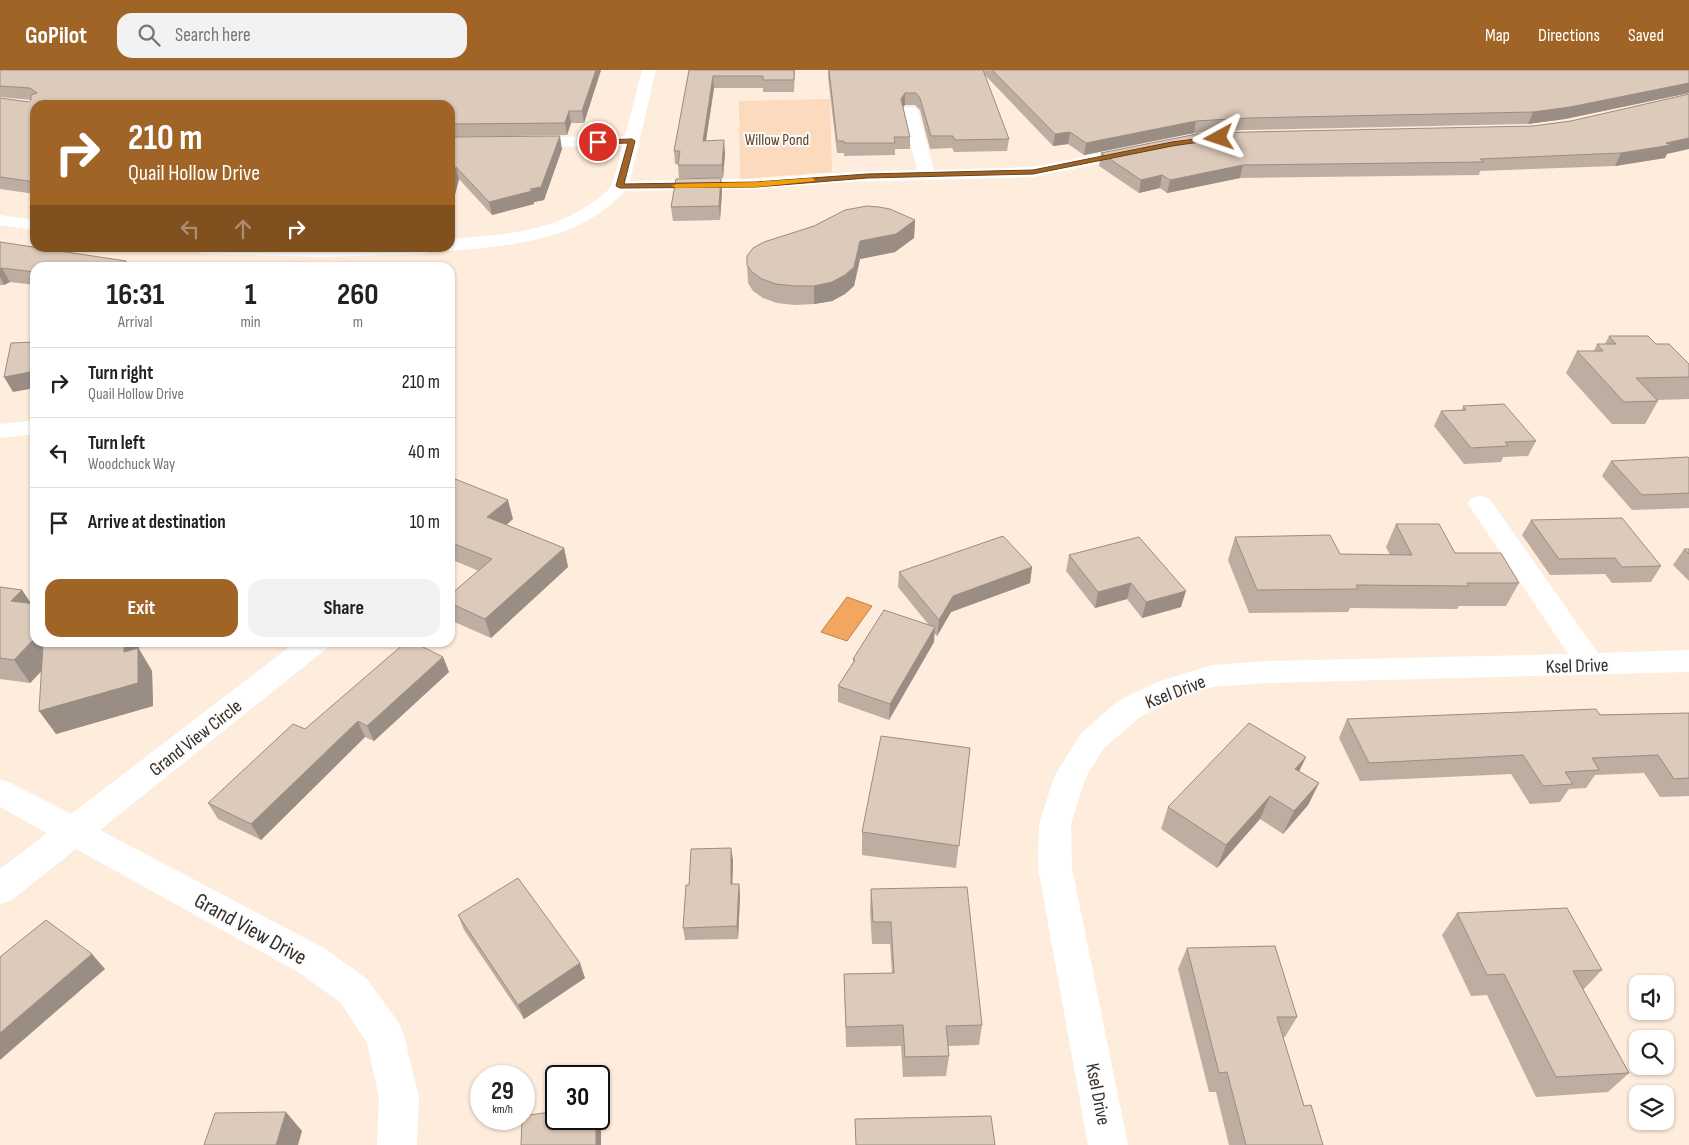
<!DOCTYPE html>
<style>
body{margin:0;font-family:"Sofia Sans Condensed",sans-serif;background:#f2f2f2;color:#222;height:100vh;display:flex;flex-direction:column;font-size:19px;white-space:nowrap}
*{box-sizing:border-box;margin:0}
p{font-size:16px;color:#767676}
.icon{flex:none;width:28px;height:28px;fill:none;stroke:currentColor;stroke-width:2;stroke-linecap:round;stroke-linejoin:round}
.map{position:relative;flex:1;overflow:hidden}
.sheet{position:absolute;left:30px;top:192px;width:425px;height:385px;display:flex;flex-direction:column;background:#fff;border-radius:15px;box-shadow:0 1px 4px #0004}
.sheet>*{flex:none}
.guide{position:absolute;left:30px;top:30px;width:425px;height:152px;border-radius:15px;box-shadow:0 1px 4px #0004;background:#a06427;color:#fff;overflow:hidden}
.controls{position:absolute;left:1629px;top:905px;display:grid;gap:10px}
.controls a{display:grid;place-items:center;width:45px;height:45px;border-radius:10px;background:#fff;box-shadow:0 1px 4px #0004;font-size:25px}
.speed{position:absolute;left:470px;top:995px;display:flex;gap:10px;font-size:25px;font-weight:700;text-align:center}
.speed>*{display:grid;place-content:center;width:65px;height:65px;border-radius:50%;background:#fff;box-shadow:0 1px 4px #0004;line-height:1}
.speed small{font-size:12px;font-weight:400}
.speed .limit{border:2px solid #111;border-radius:8px;background:#fff;color:#111}
.pin{position:absolute;display:grid;place-items:center;width:42px;height:42px;color:#fff;margin:-21px;border:2px solid #fff;border-radius:50%;box-shadow:0 1px 5px #0007}
.me{position:absolute;width:55px;margin:-28px;rotate:265deg;stroke-linejoin:round;filter:drop-shadow(0 0 4px #0008)}
.turn{display:flex;align-items:center;gap:18px;height:105px;padding:0 15px;font-size:22px}
.turn .icon{width:65px;height:65px;stroke-width:2.5}
.turn b{display:block;font-size:35px;line-height:42px}
.lanes{display:flex;align-items:center;height:48px;padding:0 15px;background:#0003;justify-content:center;gap:25px;direction:ltr}
.lanes .off{opacity:.35}
.eta{display:flex;justify-content:space-evenly;align-items:center;height:85px;text-align:center}
.eta b{font-size:30px;font-weight:700;line-height:35px}
.primary-button{display:flex;gap:10px;margin-top:auto;padding:10px 15px}
.primary-button a{flex:1;height:58px;border-radius:15px;background:#a06427;color:#fff;font-size:20px;font-weight:700;line-height:58px;text-align:center}
.primary-button a+a{background:#f2f2f2;color:#222}
ul{padding:0;list-style:none}
li{display:flex;align-items:center;gap:15px;height:70px;padding:0 15px;border-top:1px solid #e0e0e0}
li div{flex:1}
li b{display:block;font-size:19px}
li em{font-style:normal}
header{display:flex;align-items:center;gap:30px;box-sizing:border-box;height:70px;padding:0 25px;background:#a06427;color:#fff}
header strong{font-size:24px}
nav{display:flex;gap:28px;margin-inline-start:auto;font-size:18px}
.search{width:350px;height:45px;background:#f2f2f2;display:flex;align-items:center;gap:12px;box-sizing:border-box;padding:0 18px;border-radius:15px;color:#767676;font-size:19px}
.map>svg:first-child{display:block}
.green{fill:#fbdabe}
.water{fill:#f3a65f;stroke:#ba824f}
.lines{fill:none;stroke-linecap:round;stroke-linejoin:round}
.minor{fill:#fff;fill-rule:evenodd}
.wall{fill:#bdaea1}
.shaded-wall{fill:#9a8d83}
.building{fill:#dccabb;stroke:#9a8d83}
.route{fill:#a06427;stroke:#684119}
.slow{fill:#f59e0b}
.labels{text-anchor:middle;stroke-width:4;stroke-linejoin:round;paint-order:stroke}
.far-park-label{font-size:16px;fill:#5f3f21;stroke:#fcfcfc}
.street-label{font-size:19px;fill:#362f29;stroke:#fcfcfc}
.near-street-label{font-size:22px;fill:#362f29;stroke:#fcfcfc}
</style>
<header>
<strong>GoPilot</strong>
<div class="search"><svg class="icon" aria-label="search" viewBox="0 0 24 24"><circle cx="10" cy="10" r="6"/><path d="M15 15l6 6"/></svg>Search here</div>
<nav><a>Map</a><a>Directions</a><a>Saved</a></nav>
</header>
<div class="map">
<svg width="1689" height="1075" viewBox="0 0 1689 1075">
<rect width="100%" height="100%" fill="#feecdc"/>
<path class="green" d="M 830,29 L 832,102 L 740,109 L 739,31 Z"/>
<path class="water" d="M 847,527 L 872,536 L 847,571 L 821,562 Z"/>
<g class="lines">
<g class="minor">
<path d="M 642,0 L 656,0 L 630,111 L 756,109 L 849,102 L 917,100 L 902,40 L 905,37 L 915,37 L 918,40 L 934,100 L 1033,97 L 1137,76 L 1143,78 L 1145,81 L 1143,84 L 1137,86 L 1033,107 L 849,112 L 756,119 L 625,121 C 579,171 514,175 450,181 L 443,179 L 442,178 L 450,178 L 450,169 C 498,165 549,163 590,134 C 598,129 609,122 612,113 C 617,102 619,88 622,76 L 450,78 L 450,68 L 625,66 Z"/>
<path d="M 0,145 L 35,150 L 35,160 L 0,155 Z"/>
<path d="M 194,178 L 431,178 L 429,182 L 422,184 L 323,187 L 203,184 L 196,182 Z"/>
<path d="M 35,350 L 35,364 L 0,368 L 0,354 Z"/>
<path d="M 1480,426 L 1489,428 L 1598,583 L 1689,580 L 1689,602 L 1267,613 L 1212,617 L 1177,628 L 1140,647 L 1103,679 L 1085,709 L 1071,754 L 1072,798 L 1128,1075 L 1088,1075 L 1038,798 L 1039,754 L 1054,707 L 1081,663 L 1118,631 L 1157,612 L 1212,595 L 1267,591 L 1568,584 L 1468,434 L 1471,428 Z"/>
<path d="M 296,572 L 330,572 L 326,579 L 100,760 L 324,878 L 367,909 L 399,953 L 404,966 L 419,1027 L 417,1075 L 377,1075 L 379,1027 L 367,973 L 341,933 L 298,902 L 76,779 L 12,830 L 0,834 L 0,799 L 47,763 L 0,737 L 0,709 L 11,713 L 71,744 Z"/>
</g>
</g>
<g class="wall">
<path d="M 0,0 L 601,0 L 584,53 L 571,53 L 567,65 L 450,67 L 450,35 L 35,35 L 35,124 L 0,119 L 0,28 L 29,32 L 31,30 L 0,27 Z"/>
<path d="M 689,0 L 795,0 L 794,22 L 763,22 L 763,18 L 714,18 L 706,71 L 725,83 L 723,108 L 679,108 L 678,94 L 675,94 L 674,81 Z"/>
<path d="M 828,0 L 1689,0 L 1689,23 L 1565,49 L 1528,54 L 1245,60 L 1194,63 L 1084,85 L 1068,74 L 1053,76 L 984,4 L 1009,69 L 1007,81 L 954,82 L 952,78 L 930,79 L 920,40 L 915,35 L 905,35 L 903,37 L 910,67 L 910,79 L 895,79 L 895,85 L 844,86 L 844,83 L 837,83 L 828,7 Z"/>
<path d="M 1571,51 L 1667,84 L 1665,88 L 1615,96 L 1480,101 L 1479,105 L 1240,108 L 1167,123 L 1160,118 L 1139,123 L 1099,96 L 1101,83 L 1533,56 Z"/>
<path d="M 450,67 L 562,79 L 544,130 L 534,132 L 534,134 L 492,145 L 459,109 L 450,144 Z"/>
<path d="M 721,108 L 722,121 L 720,150 L 673,151 L 671,137 Z"/>
<path d="M 915,150 L 914,168 L 895,182 L 860,189 L 854,216 L 845,224 L 832,231 L 814,234 L 795,235 L 777,233 L 763,228 L 753,221 L 748,213 L 747,195 Z"/>
<path d="M 0,172 L 35,198 L 35,215 L 10,212 L 4,215 L 0,215 Z"/>
<path d="M 1609,266 L 1656,274 L 1689,294 L 1689,329 L 1656,330 L 1658,331 L 1645,354 L 1612,354 L 1566,303 L 1577,281 L 1594,281 L 1597,274 L 1605,274 Z"/>
<path d="M 1463,336 L 1536,371 L 1528,386 L 1503,387 L 1501,392 L 1464,394 L 1434,356 L 1441,341 L 1462,340 Z"/>
<path d="M 1689,388 L 1689,438 L 1632,440 L 1602,406 L 1611,391 Z"/>
<path d="M 450,407 L 513,449 L 506,455 L 564,478 L 568,497 L 491,568 L 450,550 L 450,525 L 479,501 L 450,489 Z"/>
<path d="M 1531,450 L 1661,496 L 1651,512 L 1612,513 L 1605,504 L 1550,505 L 1522,465 Z"/>
<path d="M 1396,454 L 1519,513 L 1506,536 L 1459,536 L 1457,539 L 1350,538 L 1348,542 L 1249,543 L 1228,490 L 1235,467 L 1340,484 L 1390,485 L 1386,477 Z"/>
<path d="M 1684,479 L 1689,479 L 1689,511 L 1673,495 Z"/>
<path d="M 1069,485 L 1181,537 L 1142,548 L 1127,529 L 1095,538 L 1066,501 Z"/>
<path d="M 1032,497 L 1030,513 L 951,542 L 937,566 L 934,563 L 934,572 L 889,650 L 838,632 L 838,616 L 853,593 L 853,589 L 928,554 L 898,517 L 899,502 Z"/>
<path d="M 0,517 L 22,520 L 31,534 L 35,572 L 139,576 L 139,579 L 152,601 L 153,636 L 56,664 L 42,601 L 30,613 L 0,609 Z"/>
<path d="M 443,587 L 449,602 L 374,671 L 365,667 L 261,770 L 218,749 L 208,733 L 305,659 Z"/>
<path d="M 1689,643 L 1689,726 L 1660,727 L 1644,703 L 1595,705 L 1586,718 L 1569,719 L 1560,732 L 1530,734 L 1511,704 L 1360,711 L 1339,668 L 1347,649 Z"/>
<path d="M 970,678 L 956,798 L 862,785 L 862,762 Z"/>
<path d="M 1306,687 L 1299,701 L 1319,713 L 1308,735 L 1283,764 L 1260,749 L 1217,798 L 1161,759 L 1168,737 Z"/>
<path d="M 733,790 L 732,814 L 739,814 L 740,826 L 738,869 L 685,870 L 683,858 L 689,815 Z"/>
<path d="M 871,819 L 982,955 L 979,975 L 948,976 L 949,986 L 946,1006 L 903,1007 L 901,976 L 846,977 L 844,904 L 892,903 L 890,874 L 872,874 L 870,841 Z"/>
<path d="M 1457,843 L 1602,900 L 1583,920 L 1629,1003 L 1608,1022 L 1536,1027 L 1487,925 L 1471,926 L 1442,865 Z"/>
<path d="M 458,845 L 585,908 L 524,949 L 464,860 Z"/>
<path d="M 1187,878 L 1297,947 L 1285,967 L 1283,967 L 1304,1036 L 1323,1075 L 1229,1075 L 1216,1022 L 1209,1022 L 1178,899 Z"/>
</g>
<g class="shaded-wall">
<path d="M 596,0 L 601,0 L 584,53 L 582,41 Z"/>
<path d="M 713,6 L 714,18 L 704,83 L 703,71 Z"/>
<path d="M 1689,13 L 1689,23 L 1565,49 L 1528,54 L 1533,42 Z"/>
<path d="M 905,23 L 905,35 L 900,40 L 901,29 Z"/>
<path d="M 569,41 L 571,53 L 567,65 L 565,53 Z"/>
<path d="M 1196,51 L 1194,63 L 1084,85 L 1086,73 Z"/>
<path d="M 1070,62 L 1068,74 L 1053,76 L 1055,64 Z"/>
<path d="M 560,66 L 562,79 L 544,130 L 534,132 L 534,134 L 492,145 L 489,132 L 530,119 Z"/>
<path d="M 1689,68 L 1689,79 L 1667,84 L 1665,88 L 1615,96 L 1621,83 L 1666,73 Z"/>
<path d="M 724,70 L 725,83 L 723,108 L 722,95 Z"/>
<path d="M 1243,95 L 1240,108 L 1167,123 L 1170,110 Z"/>
<path d="M 456,97 L 459,109 L 450,144 L 450,119 Z"/>
<path d="M 1162,105 L 1160,118 L 1139,123 L 1141,110 Z"/>
<path d="M 721,108 L 722,121 L 720,150 L 719,136 Z"/>
<path d="M 915,150 L 914,168 L 895,182 L 860,189 L 854,216 L 845,224 L 832,231 L 814,234 L 814,216 L 860,171 Z"/>
<path d="M 126,191 L 129,198 L 125,198 Z"/>
<path d="M 2,198 L 10,212 L 4,215 L 0,207 L 0,199 Z"/>
<path d="M 35,301 L 35,318 L 13,322 L 4,307 Z"/>
<path d="M 508,430 L 513,449 L 493,467 L 487,447 Z"/>
<path d="M 564,478 L 568,497 L 491,568 L 485,549 Z"/>
<path d="M 1032,497 L 1030,513 L 951,542 L 937,566 L 939,550 L 953,526 Z"/>
<path d="M 1131,513 L 1127,529 L 1095,538 L 1098,522 Z"/>
<path d="M 22,520 L 35,539 L 11,531 Z"/>
<path d="M 1186,521 L 1181,537 L 1142,548 L 1146,532 Z"/>
<path d="M 935,557 L 934,572 L 889,650 L 890,634 Z"/>
<path d="M 35,568 L 35,572 L 68,572 L 30,613 L 14,590 Z"/>
<path d="M 124,572 L 136,572 L 139,576 L 139,579 L 152,601 L 153,636 L 56,664 L 39,641 L 124,582 Z"/>
<path d="M 443,587 L 449,602 L 374,671 L 367,656 Z"/>
<path d="M 358,651 L 365,667 L 261,770 L 251,754 Z"/>
<path d="M 1306,687 L 1295,710 L 1295,699 Z"/>
<path d="M 1319,713 L 1308,735 L 1283,764 L 1294,741 Z"/>
<path d="M 1270,726 L 1260,749 L 1217,798 L 1226,775 Z"/>
<path d="M 731,778 L 733,790 L 732,826 L 731,814 Z"/>
<path d="M 739,814 L 740,826 L 738,869 L 737,856 Z"/>
<path d="M 92,884 L 105,899 L 0,990 L 0,963 Z"/>
<path d="M 580,893 L 585,908 L 524,949 L 518,935 Z"/>
<path d="M 286,1042 L 302,1061 L 298,1075 L 276,1075 Z"/>
<path d="M 599,1042 L 601,1049 L 601,1075 L 596,1075 L 596,1049 L 599,1049 Z"/>
</g>
<g class="building">
<path d="M 0,0 L 596,0 L 582,41 L 569,41 L 565,53 L 450,54 L 450,35 L 35,35 L 35,112 L 0,107 L 0,28 L 29,32 L 31,30 L 31,25 L 37,23 L 30,18 L 0,16 Z"/>
<path d="M 689,0 L 794,0 L 794,10 L 763,10 L 763,6 L 713,6 L 703,71 L 724,70 L 722,95 L 678,95 L 680,81 L 674,81 Z"/>
<path d="M 829,0 L 983,0 L 1009,69 L 955,70 L 953,66 L 931,66 L 920,28 L 916,23 L 905,23 L 901,29 L 910,67 L 894,67 L 895,73 L 844,73 L 844,71 L 837,71 Z"/>
<path d="M 992,0 L 1689,0 L 1689,13 L 1570,37 L 1533,42 L 1248,48 L 1196,51 L 1086,73 L 1070,62 L 1055,64 Z"/>
<path d="M 1689,24 L 1689,68 L 1666,73 L 1671,75 L 1621,83 L 1480,89 L 1484,92 L 1243,95 L 1170,110 L 1162,105 L 1141,110 L 1101,83 L 1197,64 L 1248,62 L 1533,56 L 1571,51 Z"/>
<path d="M 560,66 L 541,117 L 530,119 L 532,121 L 489,132 L 456,97 L 450,119 L 450,67 Z"/>
<path d="M 721,108 L 719,136 L 671,137 L 676,109 Z"/>
<path d="M 867,136 L 879,137 L 890,139 L 915,150 L 896,164 L 860,171 L 854,197 L 845,205 L 832,212 L 814,216 L 795,216 L 776,214 L 762,209 L 752,202 L 747,195 L 747,186 L 753,178 L 764,172 L 814,156 L 845,140 Z"/>
<path d="M 0,172 L 126,191 L 125,198 L 35,198 L 35,202 L 2,198 L 0,199 Z"/>
<path d="M 1609,266 L 1648,266 L 1656,274 L 1669,274 L 1689,294 L 1689,307 L 1636,308 L 1658,331 L 1624,332 L 1577,281 L 1603,281 L 1597,274 L 1616,274 Z"/>
<path d="M 35,272 L 35,301 L 4,307 L 11,273 Z"/>
<path d="M 1504,334 L 1536,371 L 1505,372 L 1508,376 L 1471,378 L 1441,341 L 1466,340 L 1463,336 Z"/>
<path d="M 1688,387 L 1689,388 L 1689,423 L 1642,425 L 1611,391 Z"/>
<path d="M 450,407 L 508,430 L 487,447 L 564,478 L 485,549 L 450,533 L 450,525 L 492,489 L 450,472 Z"/>
<path d="M 1622,448 L 1661,496 L 1622,497 L 1615,488 L 1559,489 L 1531,450 Z"/>
<path d="M 1396,454 L 1439,454 L 1455,483 L 1501,483 L 1519,513 L 1467,513 L 1469,516 L 1356,515 L 1358,519 L 1257,520 L 1235,467 L 1330,465 L 1340,484 L 1412,485 Z"/>
<path d="M 1003,466 L 1032,497 L 953,526 L 939,550 L 899,502 Z"/>
<path d="M 1139,467 L 1186,521 L 1146,532 L 1131,513 L 1098,522 L 1069,485 Z"/>
<path d="M 1684,479 L 1689,479 L 1689,484 Z"/>
<path d="M 0,517 L 22,520 L 11,531 L 35,534 L 35,568 L 14,590 L 0,588 Z"/>
<path d="M 884,540 L 935,557 L 890,634 L 838,616 L 855,590 L 853,589 Z"/>
<path d="M 51,572 L 124,572 L 124,582 L 138,578 L 138,613 L 39,641 L 43,575 Z"/>
<path d="M 406,572 L 413,572 L 443,587 L 367,656 L 358,651 L 251,754 L 208,733 L 293,654 L 305,659 Z"/>
<path d="M 1596,639 L 1600,645 L 1689,643 L 1689,708 L 1674,709 L 1658,685 L 1592,688 L 1599,700 L 1565,702 L 1573,714 L 1543,716 L 1523,685 L 1369,693 L 1347,649 Z"/>
<path d="M 1249,653 L 1306,687 L 1295,699 L 1319,713 L 1294,741 L 1270,726 L 1226,775 L 1168,737 Z"/>
<path d="M 881,666 L 970,678 L 959,776 L 862,762 Z"/>
<path d="M 731,778 L 731,814 L 739,814 L 737,856 L 683,858 L 686,815 L 689,815 L 691,779 Z"/>
<path d="M 518,808 L 580,893 L 518,935 L 458,845 Z"/>
<path d="M 967,817 L 982,955 L 946,956 L 949,986 L 905,987 L 903,955 L 846,957 L 844,904 L 894,903 L 891,852 L 873,852 L 871,819 Z"/>
<path d="M 1567,838 L 1602,900 L 1573,901 L 1629,1003 L 1556,1007 L 1504,904 L 1487,905 L 1457,843 Z"/>
<path d="M 46,850 L 92,884 L 0,963 L 0,887 Z"/>
<path d="M 1275,876 L 1297,947 L 1277,947 L 1304,1036 L 1311,1035 L 1323,1075 L 1246,1075 L 1227,1002 L 1219,1003 L 1187,878 Z"/>
<path d="M 556,1041 L 556,1049 L 596,1049 L 596,1075 L 521,1075 L 522,1049 L 524,1049 L 524,1046 Z"/>
<path d="M 286,1042 L 276,1075 L 204,1075 L 215,1043 Z"/>
<path d="M 991,1046 L 995,1075 L 856,1075 L 855,1049 Z"/>
</g>
<path class="route" d="M 1219,66 L 1222,68 L 1221,69 L 1172,76 L 1033,104 L 867,108 L 756,117 L 620,118 L 616,116 L 628,73 L 598,74 L 595,72 L 598,70 L 632,69 L 635,71 L 624,114 L 756,112 L 867,104 L 1033,100 L 1172,72 Z"/>
<path class="slow" d="M 812,108 L 815,110 L 814,111 L 756,117 L 676,118 L 672,116 L 676,114 L 756,112 Z"/>
<g class="labels">
<g class="far-park-label">
<text x="777" y="75">Willow Pond</text>
</g>
<g class="street-label">
<text transform="translate(1577 595) rotate(-2)" y="7">Ksel Drive</text>
<text transform="translate(1175 621) rotate(-21)" y="7">Ksel Drive</text>
<text transform="translate(195 667) rotate(-38)" y="7">Grand View Circle</text>
<text transform="translate(1099 1024) rotate(79)" y="7">Ksel Drive</text>
</g>
<g class="near-street-label">
<text transform="translate(251 858) rotate(29)" y="8">Grand View Drive</text>
</g>
</g>
</svg>
<div class="controls">
<a><svg class="icon" aria-label="sound" viewBox="0 0 24 24"><path d="M4 9h4l5-4v14l-5-4H4zM17 9q2 3 0 6"/></svg></a>
<a><svg class="icon" aria-label="search" viewBox="0 0 24 24"><circle cx="10" cy="10" r="6"/><path d="M15 15l6 6"/></svg></a>
<a><svg class="icon" aria-label="layers" viewBox="0 0 24 24"><path d="M12 4l9 5-9 5-9-5zM3 14l9 5 9-5"/></svg></a>
</div>
<div class="speed"><div>29<small>km/h</small></div><div class="limit">30</div></div>
<div class="pin" style="left:598px;top:72px;background:#d93025"><svg class="icon" aria-label="arrive" viewBox="0 0 24 24"><path d="M6 21V4h12l-3 4 3 4H6"/></svg></div>
<svg class="me" style="left:1219px;top:68px" viewBox="-20 -20 40 40"><path d="M0-17L14 15 0 8-14 15z" fill="#a06427" stroke="#fff" stroke-width="4"/></svg>
<div class="guide">
<div class="turn"><svg class="icon" aria-label="right" viewBox="0 0 24 24"><path d="M7 20v-9h11M14 6l5 5-5 5"/></svg><div><b>210 m</b>Quail Hollow Drive</div></div>
<div class="lanes"><svg class="icon off" aria-label="left" viewBox="0 0 24 24"><path d="M17 20v-9H6M10 6l-5 5 5 5"/></svg><svg class="icon off" aria-label="ahead" viewBox="0 0 24 24"><path d="M12 20V5M6 11l6-6 6 6"/></svg><svg class="icon" aria-label="right" viewBox="0 0 24 24"><path d="M7 20v-9h11M14 6l5 5-5 5"/></svg></div>
</div>
<section class="sheet">
<div class="eta">
<div><b>16:31</b><p>Arrival</p></div>
<div><b>1</b><p>min</p></div>
<div><b>260</b><p>m</p></div>
</div>
<ul>
<li><svg class="icon" aria-label="right" viewBox="0 0 24 24"><path d="M7 20v-9h11M14 6l5 5-5 5"/></svg><div><b>Turn right</b><p>Quail Hollow Drive</p></div><em>210 m</em></li>
<li><svg class="icon" aria-label="left" viewBox="0 0 24 24"><path d="M17 20v-9H6M10 6l-5 5 5 5"/></svg><div><b>Turn left</b><p>Woodchuck Way</p></div><em>40 m</em></li>
<li><svg class="icon" aria-label="arrive" viewBox="0 0 24 24"><path d="M6 21V4h12l-3 4 3 4H6"/></svg><div><b>Arrive at destination</b></div><em>10 m</em></li>
</ul>
<div class="primary-button"><a>Exit</a><a>Share</a></div>
</section>
</div>
